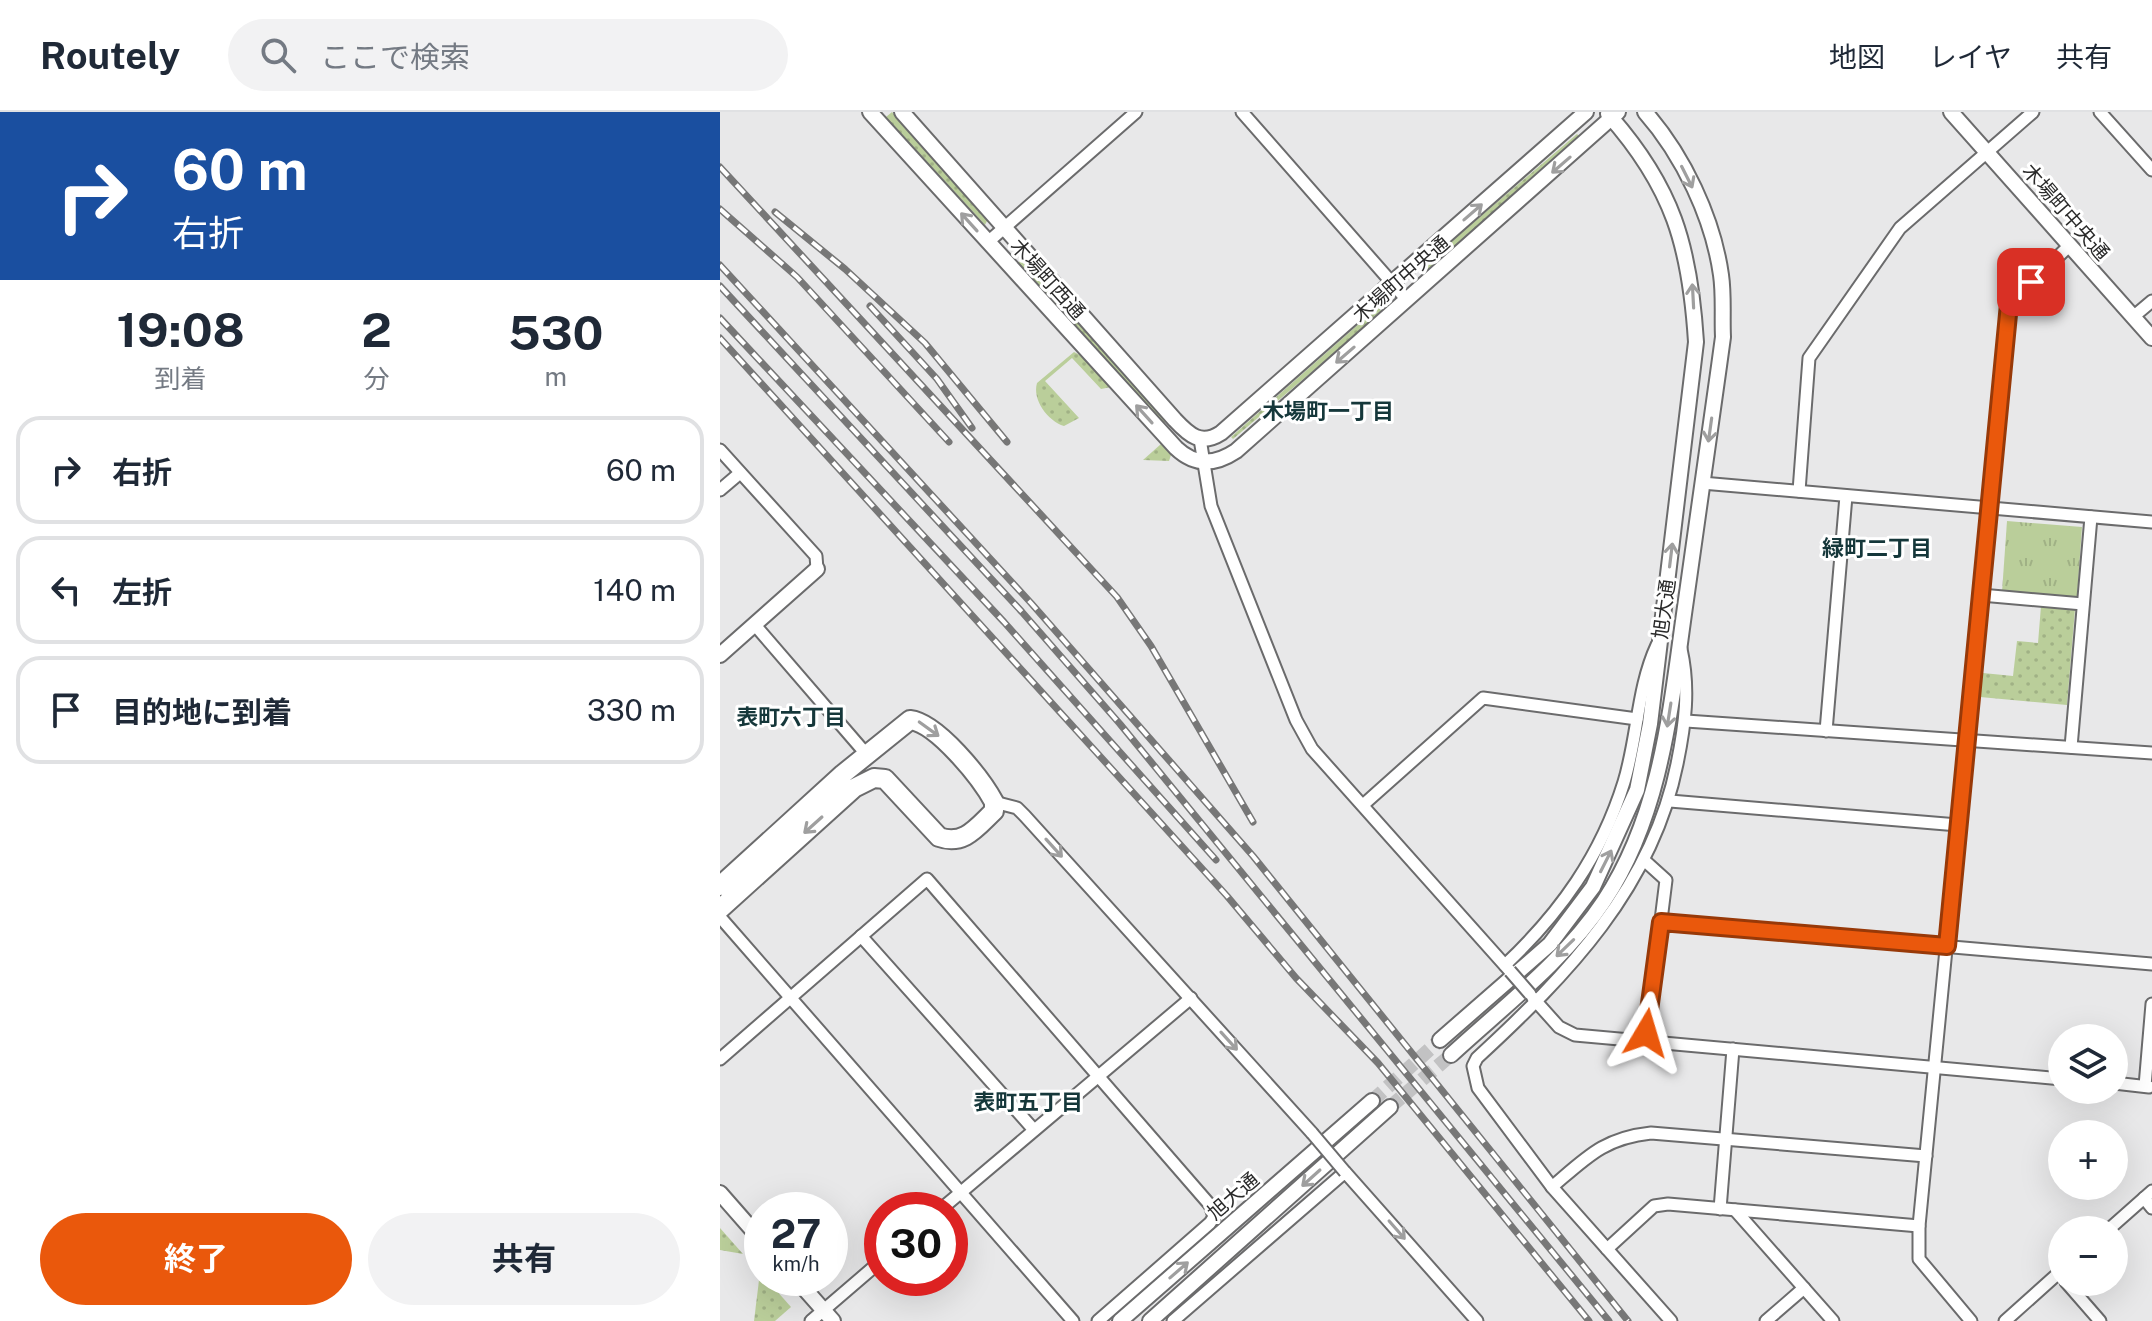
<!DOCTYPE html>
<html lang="ja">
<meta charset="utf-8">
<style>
body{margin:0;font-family:"Public Sans","Noto Sans JP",sans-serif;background:#f2f2f3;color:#1f2937;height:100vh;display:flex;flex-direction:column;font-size:30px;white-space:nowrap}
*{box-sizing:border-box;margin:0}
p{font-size:26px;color:#747a83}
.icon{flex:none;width:44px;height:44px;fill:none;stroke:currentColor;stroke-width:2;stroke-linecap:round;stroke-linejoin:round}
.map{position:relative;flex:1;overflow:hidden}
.details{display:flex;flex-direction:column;background:#fff;width:720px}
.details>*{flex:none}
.hud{background:#1a4fa0;color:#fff;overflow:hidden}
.buttons{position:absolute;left:1328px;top:912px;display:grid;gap:16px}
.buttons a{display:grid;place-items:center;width:80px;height:80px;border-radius:50%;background:#fff;box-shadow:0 8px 32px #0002;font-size:40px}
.speed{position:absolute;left:24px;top:1080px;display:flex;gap:16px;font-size:40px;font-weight:700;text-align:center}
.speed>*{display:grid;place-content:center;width:104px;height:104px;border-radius:50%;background:#fff;box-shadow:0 8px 32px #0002;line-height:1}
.speed small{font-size:20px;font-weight:400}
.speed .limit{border:12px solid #d22;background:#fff;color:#111}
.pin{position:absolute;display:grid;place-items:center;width:68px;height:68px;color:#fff;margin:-34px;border-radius:16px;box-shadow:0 4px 12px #0006}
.me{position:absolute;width:88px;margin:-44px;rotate:7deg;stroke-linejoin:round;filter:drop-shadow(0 0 6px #0008)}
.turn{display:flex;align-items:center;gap:28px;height:168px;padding:0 40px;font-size:36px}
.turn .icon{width:104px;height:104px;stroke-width:2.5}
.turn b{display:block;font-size:56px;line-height:68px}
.eta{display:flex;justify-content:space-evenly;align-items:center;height:136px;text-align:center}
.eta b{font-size:48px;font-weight:700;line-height:56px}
.cta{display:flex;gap:16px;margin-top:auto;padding:16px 40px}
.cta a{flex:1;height:92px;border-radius:48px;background:#ea580c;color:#fff;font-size:32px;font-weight:700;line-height:92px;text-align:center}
.cta a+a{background:#f2f2f3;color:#1f2937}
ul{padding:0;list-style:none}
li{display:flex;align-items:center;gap:24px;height:108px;margin:0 16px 12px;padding:0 24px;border:4px solid #e0e1e3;border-radius:24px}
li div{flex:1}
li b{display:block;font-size:30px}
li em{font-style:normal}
header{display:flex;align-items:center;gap:48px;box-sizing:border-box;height:112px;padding:0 40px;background:#fff;border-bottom:2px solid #e0e1e3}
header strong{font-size:38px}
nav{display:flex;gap:44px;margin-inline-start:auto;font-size:28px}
.search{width:560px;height:72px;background:#f2f2f3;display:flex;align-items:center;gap:20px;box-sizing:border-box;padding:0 28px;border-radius:44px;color:#747a83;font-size:30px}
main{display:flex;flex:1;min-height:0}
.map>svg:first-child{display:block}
.grass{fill:url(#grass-dots)}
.park{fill:url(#park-tufts)}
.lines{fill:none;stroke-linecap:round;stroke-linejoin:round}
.tertiary-tunnel{stroke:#c2c2c3;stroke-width:14;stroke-dasharray:14 7;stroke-linecap:butt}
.minor-casing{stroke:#6b6b6c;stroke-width:15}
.tertiary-casing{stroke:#6b6b6c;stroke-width:18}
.primary-casing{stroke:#6b6b6c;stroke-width:22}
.minor{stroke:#fff;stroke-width:11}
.tertiary{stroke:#fff;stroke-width:14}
.primary{stroke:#fff;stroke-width:18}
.rail-casing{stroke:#777;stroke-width:7}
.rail{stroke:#fff;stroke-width:4;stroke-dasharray:12;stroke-linecap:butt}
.minor-bridge-casing{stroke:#6b6b6c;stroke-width:15;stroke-linecap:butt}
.minor-bridge{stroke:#fff;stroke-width:11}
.oneway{stroke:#9f9f9f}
.route-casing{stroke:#983908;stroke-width:20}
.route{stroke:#ea580c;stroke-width:14}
.labels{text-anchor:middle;stroke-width:6;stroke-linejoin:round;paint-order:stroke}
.street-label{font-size:20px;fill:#2a2a2a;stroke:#fff}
.neighbourhood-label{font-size:22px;font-weight:bold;fill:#15373a;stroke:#fff}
</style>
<header>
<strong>Routely</strong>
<div class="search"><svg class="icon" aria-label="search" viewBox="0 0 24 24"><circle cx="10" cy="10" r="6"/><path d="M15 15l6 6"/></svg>ここで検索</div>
<nav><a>地図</a><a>レイヤ</a><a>共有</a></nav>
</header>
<main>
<section class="details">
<div class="hud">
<div class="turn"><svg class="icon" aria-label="right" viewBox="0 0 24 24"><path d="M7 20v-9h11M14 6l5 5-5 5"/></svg><div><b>60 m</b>右折</div></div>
</div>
<div class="eta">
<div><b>19:08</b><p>到着</p></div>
<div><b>2</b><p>分</p></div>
<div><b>530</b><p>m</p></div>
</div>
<ul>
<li><svg class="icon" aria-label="right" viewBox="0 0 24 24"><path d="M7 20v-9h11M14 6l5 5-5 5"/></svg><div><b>右折</b></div><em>60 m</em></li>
<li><svg class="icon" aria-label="left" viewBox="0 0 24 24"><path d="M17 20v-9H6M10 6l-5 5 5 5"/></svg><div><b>左折</b></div><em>140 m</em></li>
<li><svg class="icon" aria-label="arrive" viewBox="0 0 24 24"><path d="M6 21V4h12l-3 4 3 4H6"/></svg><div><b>目的地に到着</b></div><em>330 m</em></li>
</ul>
<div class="cta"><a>終了</a><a>共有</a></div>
</section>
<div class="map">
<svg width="1432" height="1209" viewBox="0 0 1432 1209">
<defs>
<pattern id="grass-dots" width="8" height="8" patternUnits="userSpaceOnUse" patternTransform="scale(2)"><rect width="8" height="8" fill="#bace9a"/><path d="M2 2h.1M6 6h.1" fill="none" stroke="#a0b185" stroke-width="1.8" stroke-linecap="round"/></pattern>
<pattern id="park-tufts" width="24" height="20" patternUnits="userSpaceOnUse" patternTransform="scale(2)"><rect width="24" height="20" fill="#bace9a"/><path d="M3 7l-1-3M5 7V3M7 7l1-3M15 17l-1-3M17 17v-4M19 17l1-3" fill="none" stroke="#a0b185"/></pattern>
</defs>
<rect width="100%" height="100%" fill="#e8e8e9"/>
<g class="grass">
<path d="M 172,0 L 268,107 L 265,113 L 166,5 Z"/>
<path d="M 857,22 L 860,25 L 704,162 L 699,157 Z"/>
<path d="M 302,148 L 446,309 L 444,311 L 297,151 Z"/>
<path d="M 658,195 L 662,200 L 513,327 L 511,325 Z"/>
<path d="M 354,240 L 366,246 L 391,275 L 381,277 L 352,246 L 325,269 L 359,306 L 344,314 C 328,309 312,288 317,271 Z"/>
<path d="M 441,332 L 451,343 L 449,349 L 423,348 Z"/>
<path d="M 1321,494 L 1355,497 L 1347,593 L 1260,585 L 1263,561 L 1293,564 L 1297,529 L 1318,531 Z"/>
<path d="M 0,1116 L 23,1142 L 0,1138 Z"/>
<path d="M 40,1160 L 71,1195 L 55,1209 L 34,1209 Z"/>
</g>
<path class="park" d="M 1287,409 L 1362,415 L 1357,486 L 1282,480 Z"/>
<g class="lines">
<g class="tertiary-tunnel">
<path d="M 652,989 L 720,928"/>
<path d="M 670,995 L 731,943"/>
</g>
<g class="minor-casing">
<g id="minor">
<path d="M 522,0 L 687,188"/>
<path d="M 1380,0 L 1432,58"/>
<path d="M 268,130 L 416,0"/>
<path d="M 1413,205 L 1432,189"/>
<path d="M 480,327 L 491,394 L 576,608 L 592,637 L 790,859"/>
<path d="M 0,338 L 96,444 L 97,457"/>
<path d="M 982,371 L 1432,410"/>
<path d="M 0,378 L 20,361"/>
<path d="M 1079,379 L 1089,246 L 1180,116 L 1313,0"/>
<path d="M 1261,483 L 1363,492"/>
<path d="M 34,512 L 147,643"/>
<path d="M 966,609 L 1432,641"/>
<path d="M 1106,619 L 1126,384"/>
<path d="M 1351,635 L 1371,405"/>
<path d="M 950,689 L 1238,713"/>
<path d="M 274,690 L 297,696 L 305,704 L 592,1021"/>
<path d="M 643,693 L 763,586 L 917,607"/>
<path d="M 925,749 L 946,768 L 926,929"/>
<path d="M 0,805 L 353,1209"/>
<path d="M 941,810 L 1432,852"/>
<path d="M 141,824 L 314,1018"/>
<path d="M 785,853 C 840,801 881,744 904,670 C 918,624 917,576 937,533"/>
<path d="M 813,886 L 839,915 L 855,923 L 1342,967"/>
<path d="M 0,947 L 207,767 L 490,1093 L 494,1105 L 490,1111 L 378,1209"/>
<path d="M 1394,971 L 1429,975"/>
<path d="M 1425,974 L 1432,892"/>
<path d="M 832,1075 C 867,1045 884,1026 931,1021 L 1206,1044"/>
<path d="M 1424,1086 L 1432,1096"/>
<path d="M 1000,1097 L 1013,937"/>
<path d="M 220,1098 L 471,886"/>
<path d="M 1015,1098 L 1113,1209"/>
<path d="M 1388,1118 L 1432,1079"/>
<path d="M 887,1137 L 934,1094 L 948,1092 L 1199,1114"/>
<path d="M 1346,1170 L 1380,1209"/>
<path d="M 91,1209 L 162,1148"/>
<path d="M 453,1209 L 625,1060 L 757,1209"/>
<path d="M 951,1209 L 832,1075 L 758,976 L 753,954 L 757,946 C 847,863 932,776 957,652 C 965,613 970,577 961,537"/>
<path d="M 1046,1209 L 1084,1176"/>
<path d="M 1251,1209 L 1199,1147 L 1199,1114 L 1289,192 L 1349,134"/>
<path d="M 1285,1209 L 1342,1158"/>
</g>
</g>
<g class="tertiary-casing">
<g id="tertiary">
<path d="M 150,0 L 456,336 C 475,354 495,353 516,339 L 898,0"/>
<path d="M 182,0 L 455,308 C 469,323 481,334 501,321 L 866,0"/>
<path d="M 1231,0 L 1432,226"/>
<path d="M 0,543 L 97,457"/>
<path d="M 720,928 L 830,832 L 873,775 L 917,678 L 930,612 L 976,230 C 970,134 953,75 888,2"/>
<path d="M 731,943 C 783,895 845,848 884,789 C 943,700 951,591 966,488 C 978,401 991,313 1003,225 C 1002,205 1004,183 1001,163 C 993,106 963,43 925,0"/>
<path d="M 0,1081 L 42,1129"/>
<path d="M 75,1166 L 113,1209"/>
<path d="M 400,1209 L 652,989"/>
<path d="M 430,1209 L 670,995"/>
</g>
</g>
<g class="primary-casing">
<path id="primary" d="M 0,774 L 123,662 L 190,608 C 217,611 261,666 274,690 L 274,699 C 257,715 244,734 219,725 L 165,667 L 154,666 L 134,676 L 0,797"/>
</g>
<use href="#minor" class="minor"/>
<use href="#tertiary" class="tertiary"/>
<use href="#primary" class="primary"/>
<g class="rail-casing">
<g id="rail">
<path d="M 0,55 L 397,485 L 431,534 L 533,710"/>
<path d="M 0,97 L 77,165 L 229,330"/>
<path d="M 55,100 L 125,157 L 205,231 L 287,330"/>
<path d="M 0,153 L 311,491 L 533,744 L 908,1209"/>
<path d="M 0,174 L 302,500 L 400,612 L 889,1209"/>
<path d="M 150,194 L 217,267 L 252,316"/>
<path d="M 0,206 L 284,510 L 496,748"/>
<path d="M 0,226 L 507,784 L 576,866 L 658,951 L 869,1209"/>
</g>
</g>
<use href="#rail" class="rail"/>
<g class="minor-bridge-casing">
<g id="minor-bridge">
<path d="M 790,859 L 810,882"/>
<path d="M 592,1021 L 625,1060"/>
</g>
</g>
<use href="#minor-bridge" class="minor-bridge"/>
</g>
<defs><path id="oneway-shaft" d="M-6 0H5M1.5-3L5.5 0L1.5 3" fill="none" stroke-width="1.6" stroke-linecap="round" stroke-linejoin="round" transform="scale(2)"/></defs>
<g class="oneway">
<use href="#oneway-shaft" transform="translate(841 53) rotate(139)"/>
<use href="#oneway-shaft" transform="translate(967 65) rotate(63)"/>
<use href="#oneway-shaft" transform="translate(753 100) rotate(-41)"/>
<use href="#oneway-shaft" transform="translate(249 110) rotate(-132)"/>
<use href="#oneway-shaft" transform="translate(973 184) rotate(-93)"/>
<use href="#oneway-shaft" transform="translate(625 243) rotate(139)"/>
<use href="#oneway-shaft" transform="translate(424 302) rotate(-132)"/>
<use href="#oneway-shaft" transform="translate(990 318) rotate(98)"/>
<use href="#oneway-shaft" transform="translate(951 443) rotate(-83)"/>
<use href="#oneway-shaft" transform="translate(949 603) rotate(99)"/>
<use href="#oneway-shaft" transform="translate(209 617) rotate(36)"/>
<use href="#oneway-shaft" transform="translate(93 713) rotate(138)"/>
<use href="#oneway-shaft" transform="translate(334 736) rotate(48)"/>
<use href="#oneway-shaft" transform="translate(886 749) rotate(-63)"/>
<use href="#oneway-shaft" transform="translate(845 836) rotate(136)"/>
<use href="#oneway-shaft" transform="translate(509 929) rotate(48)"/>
<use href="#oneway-shaft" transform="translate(591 1066) rotate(138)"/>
<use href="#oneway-shaft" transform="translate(677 1118) rotate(49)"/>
<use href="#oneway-shaft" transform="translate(459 1158) rotate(-41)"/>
</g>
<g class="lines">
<g class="route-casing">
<path id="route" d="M 926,921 L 941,810 L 1227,834 L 1289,192 L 1311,170"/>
</g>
<use href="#route" class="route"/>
</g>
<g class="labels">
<g class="street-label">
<text transform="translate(1346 100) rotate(49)" y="7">木場町中央通</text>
<text transform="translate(328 167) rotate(48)" y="7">木場町西通</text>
<text transform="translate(681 167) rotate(-41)" y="7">木場町中央通</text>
<text transform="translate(944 497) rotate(-82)" y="7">旭大通</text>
<text transform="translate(513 1084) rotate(-41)" y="7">旭大通</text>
</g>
<g class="neighbourhood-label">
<text x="608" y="307">木場町一丁目</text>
<text x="1157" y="444">緑町二丁目</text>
<text x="71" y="613">表町六丁目</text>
<text x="308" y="998">表町五丁目</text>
</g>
</g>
</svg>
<div class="buttons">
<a><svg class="icon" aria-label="layers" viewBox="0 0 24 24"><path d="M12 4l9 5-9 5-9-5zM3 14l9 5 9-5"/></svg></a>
<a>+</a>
<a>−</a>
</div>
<div class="speed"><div>27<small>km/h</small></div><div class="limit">30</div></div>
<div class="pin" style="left:1311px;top:170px;background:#d93025"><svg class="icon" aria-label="arrive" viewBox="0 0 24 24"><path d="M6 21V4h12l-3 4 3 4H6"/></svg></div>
<svg class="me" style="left:926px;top:921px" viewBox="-20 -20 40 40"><path d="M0-17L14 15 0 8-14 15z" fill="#ea580c" stroke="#fff" stroke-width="4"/></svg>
</div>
</main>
